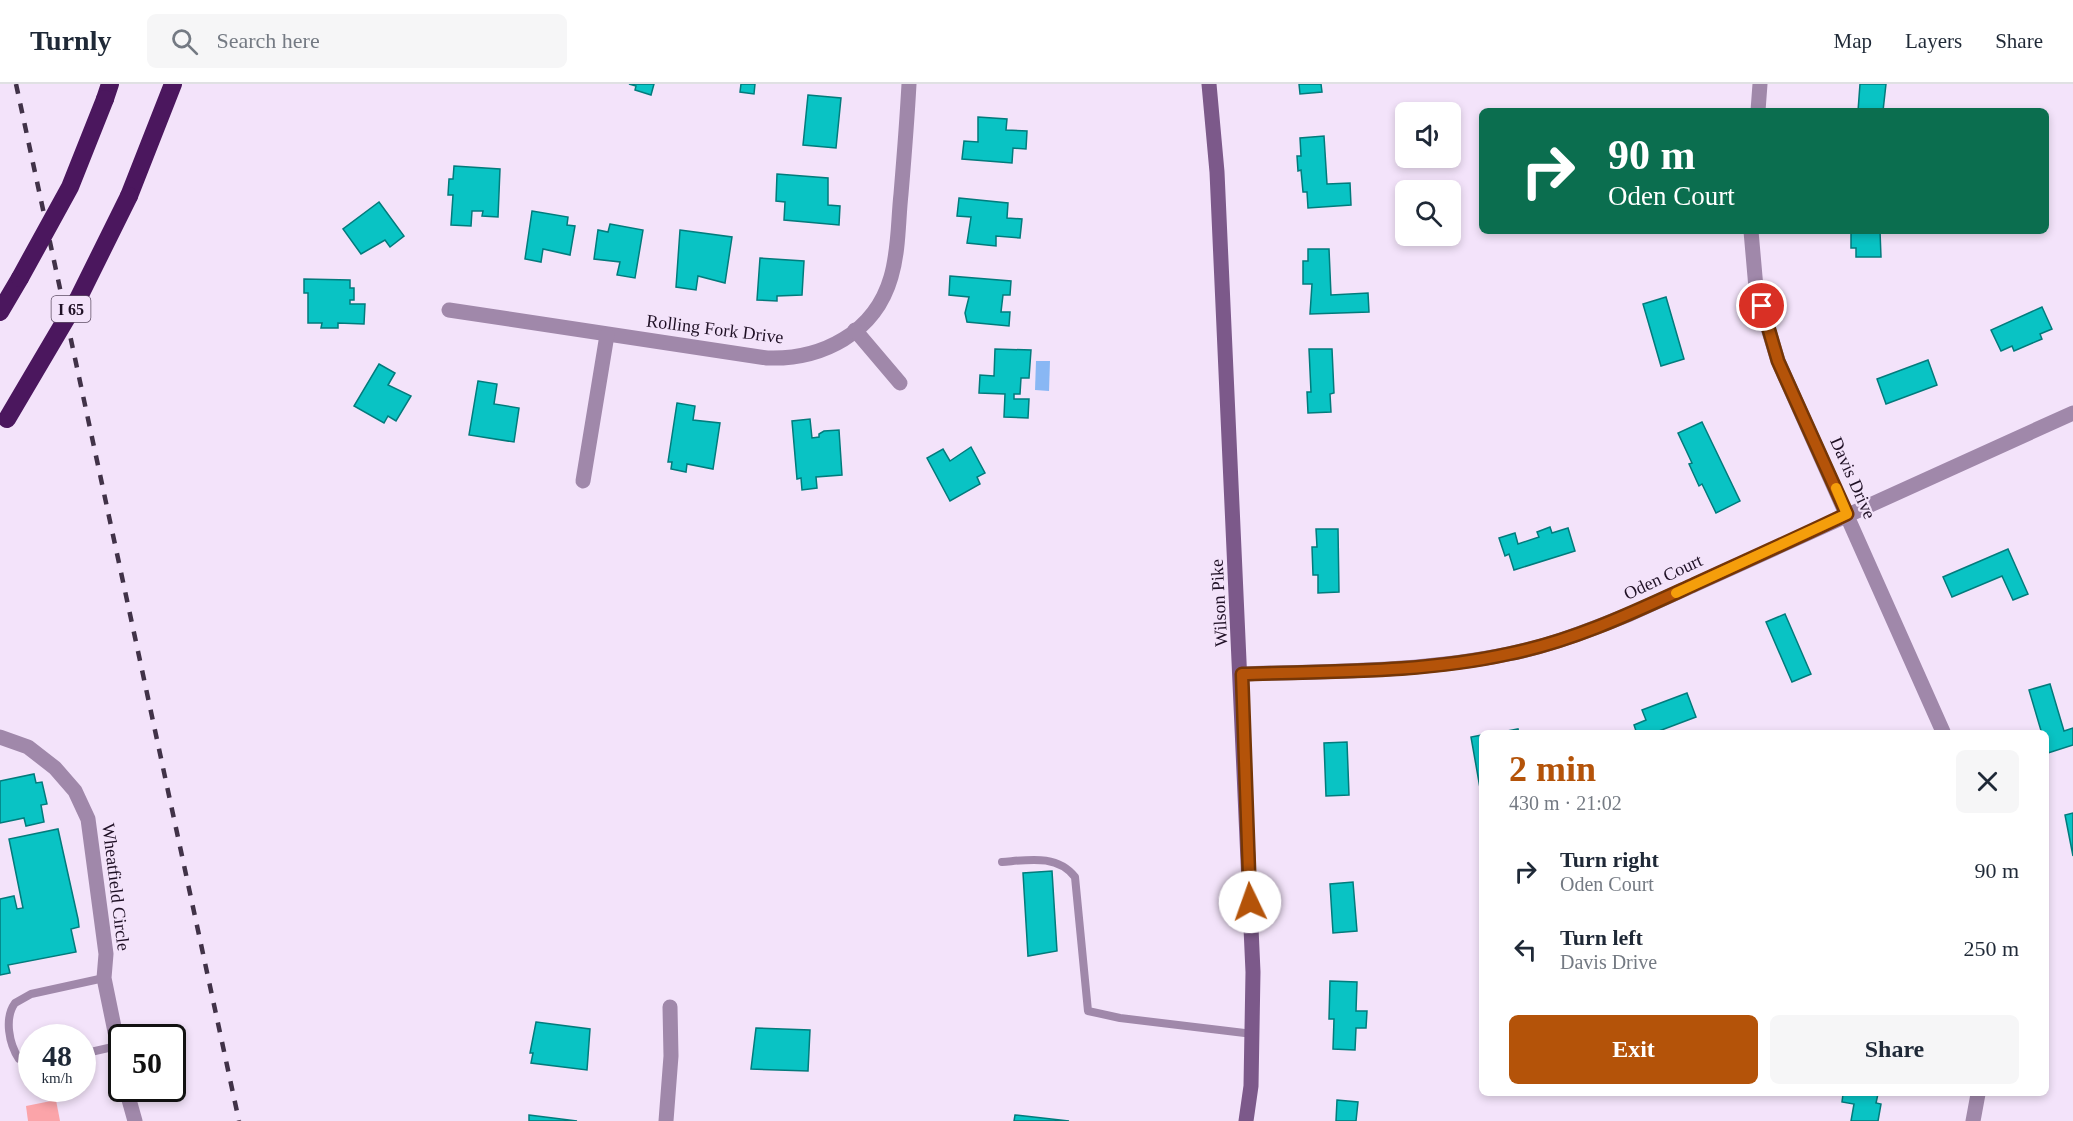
<!DOCTYPE html>
<meta charset="utf-8">
<style>
body{margin:0;font-family:"Times New Roman",serif;background:#f6f6f7;color:#1f2937;height:100vh;display:flex;flex-direction:column;font-size:22px;white-space:nowrap}
*{box-sizing:border-box;margin:0}
p{font-size:20px;color:#747a83}
.icon{flex:none;width:33px;height:33px;fill:none;stroke:currentColor;stroke-width:2;stroke-linecap:round;stroke-linejoin:round}
.map{position:relative;flex:1;overflow:hidden}
.details{position:absolute;left:1479px;top:646px;width:570px;height:366px;display:flex;flex-direction:column;background:#fff;border-radius:9px;box-shadow:0 3px 9px #0003}
.details>*{flex:none}
.guide{position:absolute;left:1479px;top:24px;width:570px;height:126px;border-radius:9px;box-shadow:0 3px 9px #0003;background:#0b6e4f;color:#fff;overflow:hidden}
.fabs{position:absolute;left:1395px;top:18px;display:grid;gap:12px}
.fabs a{display:grid;place-items:center;width:66px;height:66px;border-radius:9px;background:#fff;box-shadow:0 3px 9px #0003;font-size:30px}
.speed{position:absolute;left:18px;top:940px;display:flex;gap:12px;font-size:30px;font-weight:700;text-align:center}
.speed>*{display:grid;place-content:center;width:78px;height:78px;border-radius:50%;background:#fff;box-shadow:0 3px 9px #0003;line-height:1}
.speed small{font-size:15px;font-weight:400}
.speed .limit{border:3px solid #111;border-radius:9px;background:#fff;color:#111}
.pin{position:absolute;display:grid;place-items:center;width:51px;height:51px;color:#fff;margin:-26px;border:3px solid #fff;border-radius:50%;box-shadow:0 2px 6px #0007}
.me{position:absolute;width:66px;margin:-33px;rotate:357deg;stroke-linejoin:round;filter:drop-shadow(0 0 4px #0008)}
.turn{display:flex;align-items:center;gap:21px;height:126px;padding:0 30px;font-size:27px}
.turn .icon{width:78px;height:78px;stroke-width:2.5}
.turn b{display:block;font-size:42px;line-height:51px}
.round{display:grid;place-items:center;flex:none;width:63px;height:63px;border-radius:9px;background:#f6f6f7}
.summary{display:flex;align-items:center;justify-content:space-between;height:102px;padding:0 30px}
h1{font-size:36px;font-weight:700;line-height:45px;color:#b45309}
.button{display:flex;gap:12px;margin-top:auto;padding:12px 30px}
.button a{flex:1;height:69px;border-radius:9px;background:#b45309;color:#fff;font-size:24px;font-weight:700;line-height:69px;text-align:center}
.button a+a{background:#f6f6f7;color:#1f2937}
ul{padding:0;list-style:none}
li{display:flex;align-items:center;gap:18px;height:78px;padding:0 30px}
li div{flex:1}
li b{display:block;font-size:22px}
li em{font-style:normal}
header{display:flex;align-items:center;gap:36px;box-sizing:border-box;height:84px;padding:0 30px;background:#fff;border-bottom:2px solid #e0e1e3}
header strong{font-size:28px}
nav{display:flex;gap:33px;margin-inline-start:auto;font-size:21px}
.search{width:420px;height:54px;background:#f6f6f7;display:flex;align-items:center;gap:15px;box-sizing:border-box;padding:0 21px;border-radius:9px;color:#747a83;font-size:22px}
.map>svg:first-child{display:block}
.green{fill:#fba4a9}
.water{fill:#89b7f4}
.building{fill:#09c3c4;stroke:#027b7c;stroke-width:1.5}
.lines{fill:none;stroke-linecap:round;stroke-linejoin:round}
.service{stroke:#a088aa;stroke-width:8}
.minor{stroke:#a088aa;stroke-width:15}
.secondary{stroke:#7c598a;stroke-width:15}
.motorway{stroke:#4b175e;stroke-width:18}
.rail{stroke:#413248;stroke-width:4.5;stroke-dasharray:10 10;stroke-linecap:butt}
.motorway-bridge{stroke:#4b175e;stroke-width:18}
.route-casing{stroke:#753606;stroke-width:15}
.route{stroke:#b45309;stroke-width:10}
.slow{stroke:#f59e0b;stroke-width:10}
.labels{text-anchor:middle;stroke-width:4.5;stroke-linejoin:round;paint-order:stroke}
.shield{fill:#f3e3fa;stroke:#5f4f65;stroke-width:1.5}
.shield-label{font-size:16px;font-weight:bold;fill:#1f1025}
.street-label{font-size:18px;fill:#1f1025;stroke:#f3e3fa}
</style>
<header>
<strong>Turnly</strong>
<div class="search"><svg class="icon" aria-label="search" viewBox="0 0 24 24"><circle cx="10" cy="10" r="6"/><path d="M15 15l6 6"/></svg>Search here</div>
<nav><a>Map</a><a>Layers</a><a>Share</a></nav>
</header>
<div class="map">
<svg width="2073" height="1037" viewBox="0 0 2073 1037">
<rect width="100%" height="100%" fill="#f3e3fa"/>
<path class="green" d="M 56,1016 L 60,1037 L 28,1037 L 26,1022 Z"/>
<path class="water" d="M 1036,277 L 1050,277 L 1049,307 L 1035,306 Z"/>
<g class="building">
<path d="M 629,0 L 654,0 L 651,11 L 635,6 L 636,2 Z"/>
<path d="M 741,0 L 755,0 L 754,10 L 740,8 Z"/>
<path d="M 1299,0 L 1321,0 L 1322,8 L 1300,10 Z"/>
<path d="M 1860,0 L 1886,0 L 1883,27 L 1858,27 Z"/>
<path d="M 808,11 L 841,14 L 836,64 L 803,61 Z"/>
<path d="M 978,33 L 1007,35 L 1006,46 L 1027,47 L 1026,65 L 1013,64 L 1012,79 L 962,75 L 964,57 L 978,58 Z"/>
<path d="M 1324,52 L 1327,100 L 1350,99 L 1351,121 L 1308,124 L 1307,108 L 1303,108 L 1301,86 L 1298,87 L 1297,72 L 1301,72 L 1300,54 Z"/>
<path d="M 454,82 L 500,85 L 498,133 L 482,132 L 483,127 L 472,127 L 471,142 L 451,141 L 453,111 L 448,111 L 449,95 L 453,95 Z"/>
<path d="M 777,90 L 828,94 L 828,121 L 840,122 L 839,141 L 784,136 L 785,118 L 776,117 Z"/>
<path d="M 959,114 L 1008,119 L 1007,134 L 1022,135 L 1020,154 L 996,152 L 996,162 L 967,159 L 971,133 L 957,132 Z"/>
<path d="M 379,118 L 404,152 L 390,163 L 385,156 L 361,170 L 343,145 Z"/>
<path d="M 532,127 L 568,133 L 567,141 L 575,142 L 570,171 L 543,165 L 541,178 L 525,175 Z"/>
<path d="M 610,140 L 643,146 L 635,194 L 617,191 L 620,178 L 594,175 L 598,146 L 608,148 Z"/>
<path d="M 680,146 L 732,153 L 725,199 L 698,192 L 696,206 L 676,203 Z"/>
<path d="M 1851,147 L 1880,147 L 1881,173 L 1856,173 L 1856,164 L 1851,164 Z"/>
<path d="M 1308,165 L 1329,165 L 1331,211 L 1368,209 L 1369,228 L 1310,230 L 1312,200 L 1303,200 L 1303,177 L 1308,177 Z"/>
<path d="M 760,174 L 804,177 L 802,211 L 777,212 L 777,217 L 757,216 Z"/>
<path d="M 950,192 L 1011,197 L 1010,211 L 1003,211 L 1001,228 L 1010,228 L 1009,242 L 967,238 L 965,229 L 969,213 L 949,211 Z"/>
<path d="M 304,195 L 350,196 L 350,204 L 354,204 L 354,216 L 350,216 L 350,220 L 365,220 L 364,240 L 338,239 L 338,244 L 321,244 L 322,239 L 308,239 L 308,209 L 304,209 Z"/>
<path d="M 1666,213 L 1684,275 L 1661,282 L 1643,220 Z"/>
<path d="M 2042,223 L 2052,245 L 2040,250 L 2042,255 L 2014,267 L 2012,262 L 2001,267 L 1991,246 Z"/>
<path d="M 995,265 L 1031,266 L 1029,294 L 1021,294 L 1020,310 L 1014,310 L 1014,315 L 1029,315 L 1028,334 L 1004,333 L 1005,310 L 979,309 L 980,291 L 994,292 Z"/>
<path d="M 1309,265 L 1332,265 L 1334,309 L 1330,310 L 1331,328 L 1308,329 L 1307,308 L 1311,308 Z"/>
<path d="M 1928,276 L 1937,301 L 1886,320 L 1877,295 Z"/>
<path d="M 379,280 L 395,289 L 388,301 L 411,312 L 396,337 L 388,332 L 384,339 L 354,322 Z"/>
<path d="M 478,297 L 497,300 L 494,320 L 519,324 L 514,358 L 469,351 Z"/>
<path d="M 677,319 L 695,322 L 693,336 L 720,339 L 713,385 L 687,380 L 686,388 L 671,385 L 672,378 L 668,378 Z"/>
<path d="M 810,335 L 812,354 L 819,353 L 819,350 L 824,347 L 839,346 L 842,391 L 816,393 L 817,404 L 802,406 L 801,394 L 797,395 L 792,337 Z"/>
<path d="M 1702,338 L 1740,417 L 1716,429 L 1702,400 L 1699,402 L 1689,380 L 1692,379 L 1678,349 Z"/>
<path d="M 971,363 L 985,389 L 977,393 L 980,400 L 950,417 L 927,374 L 943,365 L 950,377 Z"/>
<path d="M 1550,443 L 1552,449 L 1568,444 L 1575,467 L 1514,486 L 1509,470 L 1505,472 L 1499,454 L 1515,449 L 1518,460 L 1539,453 L 1537,448 Z"/>
<path d="M 1316,445 L 1338,445 L 1339,508 L 1318,509 L 1318,491 L 1313,491 L 1312,463 L 1317,463 Z"/>
<path d="M 2008,465 L 2028,510 L 2013,516 L 2002,492 L 1952,513 L 1943,493 Z"/>
<path d="M 1785,530 L 1811,590 L 1792,598 L 1766,538 Z"/>
<path d="M 2050,600 L 2064,647 L 2073,644 L 2073,661 L 2048,669 L 2046,650 L 2042,650 L 2029,606 Z"/>
<path d="M 1687,609 L 1696,633 L 1651,650 L 1637,650 L 1634,641 L 1646,636 L 1642,626 Z"/>
<path d="M 1518,645 L 1519,650 L 1492,650 Z"/>
<path d="M 1482,651 L 1482,704 L 1480,704 L 1471,653 Z"/>
<path d="M 1347,658 L 1349,711 L 1326,712 L 1324,659 Z"/>
<path d="M 34,690 L 36,699 L 42,698 L 47,720 L 41,721 L 44,738 L 26,742 L 24,734 L 0,739 L 0,697 Z"/>
<path d="M 2073,729 L 2073,772 L 2065,731 Z"/>
<path d="M 58,745 L 78,835 L 79,843 L 71,845 L 76,868 L 8,881 L 10,889 L 0,891 L 0,815 L 14,812 L 17,825 L 23,824 L 9,755 Z"/>
<path d="M 1052,787 L 1057,867 L 1028,872 L 1023,789 Z"/>
<path d="M 1353,798 L 1357,847 L 1333,849 L 1330,800 Z"/>
<path d="M 1330,897 L 1357,898 L 1356,927 L 1367,927 L 1366,944 L 1356,944 L 1355,966 L 1333,965 L 1334,935 L 1329,935 Z"/>
<path d="M 536,938 L 590,945 L 587,986 L 531,979 L 533,969 L 530,969 Z"/>
<path d="M 756,944 L 810,946 L 808,987 L 751,985 Z"/>
<path d="M 1843,1010 L 1878,1010 L 1876,1019 L 1881,1020 L 1878,1037 L 1851,1037 L 1854,1020 L 1842,1018 Z"/>
<path d="M 1337,1016 L 1358,1018 L 1356,1037 L 1336,1037 Z"/>
<path d="M 529,1031 L 577,1037 L 529,1037 Z"/>
<path d="M 1015,1031 L 1069,1037 L 1014,1037 Z"/>
</g>
<g class="lines">
<g class="service">
<path d="M 1002,778 C 1028,776 1057,770 1075,793 L 1088,927 L 1120,934 L 1253,950"/>
<path d="M 82,970 L 117,962"/>
<path d="M 32,979 L 19,975 C 9,960 4,934 15,919 L 31,910 L 104,894"/>
</g>
<g class="minor">
<path d="M 1758,27 L 1760,0"/>
<path d="M 1751,147 L 1756,204 L 1778,277 L 1944,650"/>
<path d="M 449,226 L 767,274 C 822,276 875,249 891,193 C 899,166 898,137 901,110 C 904,74 907,37 909,0"/>
<path d="M 855,246 L 900,299"/>
<path d="M 583,397 L 607,251"/>
<path d="M 1242,590 C 1330,587 1421,588 1508,570 C 1550,562 1590,546 1630,530 L 2073,329"/>
<path d="M 0,653 L 28,663 L 55,684 L 75,707 L 88,735 L 106,870 L 104,894 L 122,982"/>
<path d="M 126,1005 L 135,1037"/>
<path d="M 666,1037 L 671,972 L 670,923"/>
<path d="M 1973,1037 L 1978,1010"/>
</g>
<path class="secondary" d="M 1209,0 L 1217,88 L 1253,888 L 1251,1002 L 1246,1037"/>
<g class="motorway">
<path d="M 105,15 L 110,0"/>
<path d="M 129,112 L 173,0"/>
<path d="M 0,228 L 20,194"/>
</g>
<path class="rail" d="M 16,0 L 239,1037"/>
<g class="motorway-bridge">
<path d="M 20,194 L 70,103 L 105,15"/>
<path d="M 7,335 L 79,213 L 129,112"/>
</g>
</g>
<g class="lines">
<g class="route-casing">
<path id="route" d="M 1250,818 L 1242,590 C 1330,587 1422,589 1508,570 C 1574,557 1634,528 1695,500 C 1746,477 1797,454 1847,430 L 1778,277 L 1762,222"/>
</g>
<use href="#route" class="route"/>
<path class="slow" d="M 1676,509 L 1847,430 L 1836,404"/>
</g>
<g class="labels">
<rect class="shield" x="51.5" y="212" width="39" height="26" rx="4.5"/>
<g class="shield-label">
<text x="71" y="231">I 65</text>
</g>
<g class="street-label">
<text transform="translate(715 245) rotate(7)" y="6">Rolling Fork Drive</text>
<text transform="translate(1853 394) rotate(66)" y="6">Davis Drive</text>
<text transform="translate(1663 493) rotate(-25)" y="6">Oden Court</text>
<text transform="translate(1219 519) rotate(-93)" y="6">Wilson Pike</text>
<text transform="translate(116 803) rotate(83)" y="6">Wheatfield Circle</text>
</g>
</g>
</svg>
<div class="fabs">
<a><svg class="icon" aria-label="sound" viewBox="0 0 24 24"><path d="M4 9h4l5-4v14l-5-4H4zM17 9q2 3 0 6"/></svg></a>
<a><svg class="icon" aria-label="search" viewBox="0 0 24 24"><circle cx="10" cy="10" r="6"/><path d="M15 15l6 6"/></svg></a>
</div>
<div class="speed"><div>48<small>km/h</small></div><div class="limit">50</div></div>
<div class="pin" style="left:1762px;top:222px;background:#d93025"><svg class="icon" aria-label="arrive" viewBox="0 0 24 24"><path d="M6 21V4h12l-3 4 3 4H6"/></svg></div>
<svg class="me" style="left:1250px;top:818px" viewBox="-20 -20 40 40"><circle r="19" fill="#fff"/><path d="M0-13L10 11 0 6-10 11z" fill="#b45309"/></svg>
<div class="guide">
<div class="turn"><svg class="icon" aria-label="right" viewBox="0 0 24 24"><path d="M7 20v-9h11M14 6l5 5-5 5"/></svg><div><b>90 m</b>Oden Court</div></div>
</div>
<section class="details">
<div class="summary"><div><h1>2 min</h1><p>430 m · 21:02</p></div><a class="round"><svg class="icon" aria-label="close" viewBox="0 0 24 24"><path d="M6 6l12 12M18 6L6 18"/></svg></a></div>
<ul>
<li><svg class="icon" aria-label="right" viewBox="0 0 24 24"><path d="M7 20v-9h11M14 6l5 5-5 5"/></svg><div><b>Turn right</b><p>Oden Court</p></div><em>90 m</em></li>
<li><svg class="icon" aria-label="left" viewBox="0 0 24 24"><path d="M17 20v-9H6M10 6l-5 5 5 5"/></svg><div><b>Turn left</b><p>Davis Drive</p></div><em>250 m</em></li>
</ul>
<div class="button"><a>Exit</a><a>Share</a></div>
</section>
</div>
